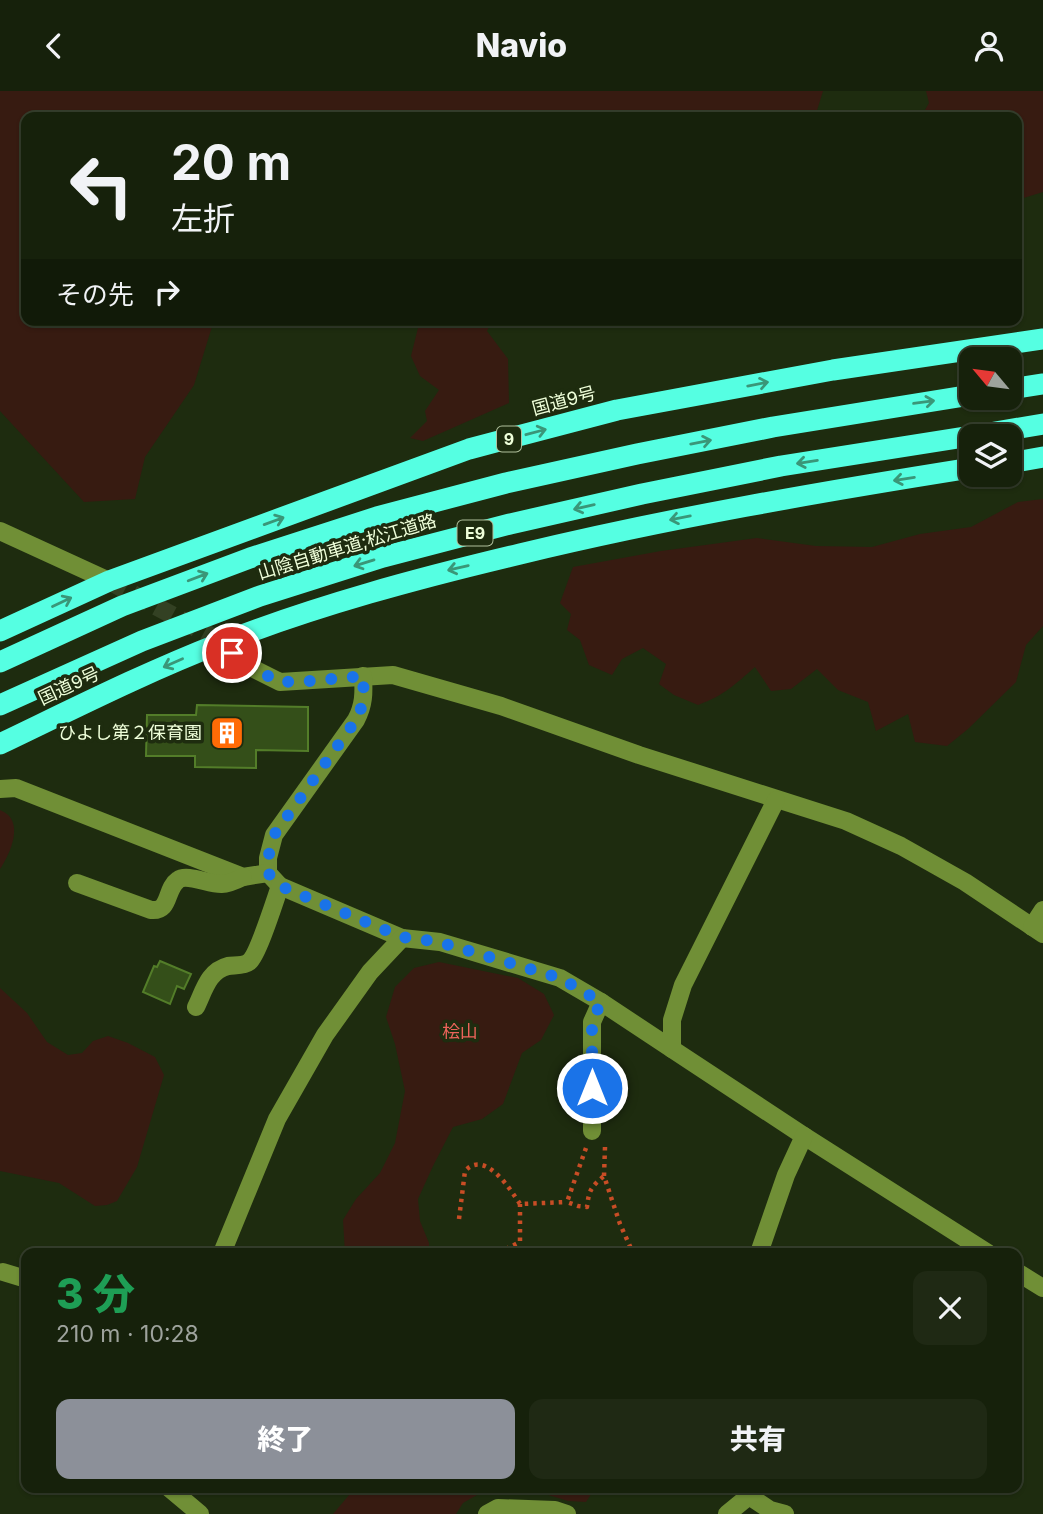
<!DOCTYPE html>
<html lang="ja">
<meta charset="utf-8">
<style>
body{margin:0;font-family:Inter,"Noto Sans JP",sans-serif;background:#1f2914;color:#f1f3f6;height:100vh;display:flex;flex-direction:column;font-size:26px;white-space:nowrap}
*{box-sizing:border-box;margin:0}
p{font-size:23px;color:#9ea39d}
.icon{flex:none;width:38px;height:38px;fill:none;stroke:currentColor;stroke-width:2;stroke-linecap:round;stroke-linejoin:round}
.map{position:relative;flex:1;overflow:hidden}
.drawer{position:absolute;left:21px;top:1157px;width:1001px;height:245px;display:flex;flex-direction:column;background:#16210b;border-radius:14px;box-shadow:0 2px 5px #0004,0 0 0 2px #353e2c}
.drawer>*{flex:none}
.guide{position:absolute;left:21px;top:21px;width:1001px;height:214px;border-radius:14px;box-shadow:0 2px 5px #0004,0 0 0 2px #353e2c;background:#16210b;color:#f1f3f6;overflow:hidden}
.needle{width:46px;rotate:299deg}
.fabs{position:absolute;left:959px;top:256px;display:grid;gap:14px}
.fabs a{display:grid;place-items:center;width:63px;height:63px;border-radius:14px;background:#16210b;box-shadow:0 2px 5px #0004,0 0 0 2px #353e2c;font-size:35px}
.pin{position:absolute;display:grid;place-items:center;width:60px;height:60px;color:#fff;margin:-30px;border:4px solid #fff;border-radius:50%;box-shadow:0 2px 7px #0007}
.me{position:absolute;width:77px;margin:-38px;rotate:0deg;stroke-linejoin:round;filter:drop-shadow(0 0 5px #0008)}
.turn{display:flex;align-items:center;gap:24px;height:147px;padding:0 35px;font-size:32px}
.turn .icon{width:91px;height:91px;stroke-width:2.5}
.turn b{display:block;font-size:49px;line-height:60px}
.then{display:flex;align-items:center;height:66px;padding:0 35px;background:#0003;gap:14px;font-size:26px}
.round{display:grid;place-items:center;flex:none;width:74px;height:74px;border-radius:14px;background:#1f2914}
.headline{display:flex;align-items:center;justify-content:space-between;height:119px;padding:0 35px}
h1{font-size:42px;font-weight:800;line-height:52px;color:#1e9e55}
.primary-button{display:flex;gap:14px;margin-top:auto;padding:14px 35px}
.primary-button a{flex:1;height:80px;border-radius:14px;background:#8c9099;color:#fff;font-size:28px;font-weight:800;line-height:80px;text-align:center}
.primary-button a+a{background:#1f2914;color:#f1f3f6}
header{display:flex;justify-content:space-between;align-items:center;height:91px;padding:0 35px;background:#16210b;font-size:32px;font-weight:800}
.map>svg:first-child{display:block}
.green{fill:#371b11}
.building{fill:#344f19;stroke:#537d29;stroke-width:2}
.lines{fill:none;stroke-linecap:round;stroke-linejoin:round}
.minor-tunnel{stroke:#334123;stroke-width:18;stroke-dasharray:18 9;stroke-linecap:butt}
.path{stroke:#c84d25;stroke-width:4.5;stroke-dasharray:3.5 5;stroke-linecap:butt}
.minor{stroke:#708f36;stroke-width:18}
.highway{stroke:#55ffe2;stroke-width:21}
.oneway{stroke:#3a9678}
.route{stroke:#1a73e8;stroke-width:12;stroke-dasharray:0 21.6}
.labels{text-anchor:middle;stroke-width:7;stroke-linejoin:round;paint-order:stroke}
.shield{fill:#1e2c0f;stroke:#b0c09d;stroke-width:2}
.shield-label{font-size:16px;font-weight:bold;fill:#efffda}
.street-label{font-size:18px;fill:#efffda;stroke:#1e2c0f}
.poi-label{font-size:18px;fill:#efffda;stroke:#1e2c0f;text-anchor:end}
.park-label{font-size:18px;fill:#eb635a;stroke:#1e2c0f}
</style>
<header><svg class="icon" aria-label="back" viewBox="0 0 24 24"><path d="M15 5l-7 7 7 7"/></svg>Navio<svg class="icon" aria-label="person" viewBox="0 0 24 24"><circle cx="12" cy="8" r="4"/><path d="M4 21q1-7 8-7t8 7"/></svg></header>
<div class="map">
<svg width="1043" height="1423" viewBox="0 0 1043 1423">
<rect width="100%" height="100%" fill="#1e2c0f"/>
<g class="green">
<path d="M 0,0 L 823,0 L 815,26 L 26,26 L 26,229 L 214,229 L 194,294 L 145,366 L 135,408 L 84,411 L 0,320 Z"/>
<path d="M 926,0 L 1043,0 L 1043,101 L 1017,109 L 1017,26 L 921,26 L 929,12 Z"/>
<path d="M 420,229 L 492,229 L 487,240 L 508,268 L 509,312 L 423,350 L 410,347 L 427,330 L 425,320 L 439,299 L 420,285 L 411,265 Z"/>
<path d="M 1043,408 L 1043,535 L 1026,554 L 1016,591 L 968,638 L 947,655 L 915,651 L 908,623 L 876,640 L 868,611 L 838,599 L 817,578 L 791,598 L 771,600 L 755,576 C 734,594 725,604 698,614 L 674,604 L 659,593 L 666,573 L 643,557 L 622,568 L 612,584 L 589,574 L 580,549 L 567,539 L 571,523 L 560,512 L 573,476 L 661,460 L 757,447 L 816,455 L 872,456 L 920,443 L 971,436 L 1018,411 Z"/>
<path d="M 0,719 C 26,729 10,763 0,778 Z"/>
<path d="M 439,871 L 518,887 L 544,903 L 554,924 L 541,949 L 522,962 L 503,1013 L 482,1028 L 453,1036 L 433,1075 L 418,1108 L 420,1130 L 429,1152 L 429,1162 L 345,1162 L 343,1129 L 356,1108 L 380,1082 L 395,1052 L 405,1000 L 395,953 L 386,926 L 395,896 L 414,877 Z"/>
<path d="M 0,897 L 27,922 L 47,951 L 68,964 L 82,962 L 93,950 L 108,945 L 128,952 L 155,966 L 164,984 L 137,1076 L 117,1110 L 107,1114 L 95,1115 L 59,1092 L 0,1080 Z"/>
<path d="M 355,1397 L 355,1396 L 489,1397 L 463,1412 L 456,1423 L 333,1423 Z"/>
<path d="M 526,1397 L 595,1397 L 586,1411 L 568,1410 Z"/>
</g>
<g class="building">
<path d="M 197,614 L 308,616 L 308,660 L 256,659 L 256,677 L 195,676 L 195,665 L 146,665 L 147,624 L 196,624 Z"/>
<path d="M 160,870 L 191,883 L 184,898 L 177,895 L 170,913 L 143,901 L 154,875 L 157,876 Z"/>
</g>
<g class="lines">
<path class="minor-tunnel" d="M 109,490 L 222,551"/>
<g class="path">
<path d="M 605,1056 L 604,1085 L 620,1133 L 633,1162"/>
<path d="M 586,1057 L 567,1111 L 578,1115 L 587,1116 C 589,1099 591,1096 604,1085"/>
<path d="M 459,1128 L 465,1080 C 485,1058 510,1098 520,1113 L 567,1111"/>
<path d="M 498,1162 L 520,1151 L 520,1113"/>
</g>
<g class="minor">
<path d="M 0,440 L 109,490"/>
<path d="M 222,551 L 242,572 L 280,591 L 393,584 L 501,615 L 639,664 L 846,730 L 901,755 L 965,791 L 1043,843"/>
<path d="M 363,585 C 364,602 364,614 356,629 L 274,744 L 268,767 L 268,782 L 280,795 L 402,847 L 440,851 L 560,887 L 601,911 L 672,958"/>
<path d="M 0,698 L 16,697 L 243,786 L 268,782"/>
<path d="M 776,709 L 683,894 L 672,929 L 672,958 L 804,1045 L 988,1162"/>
<path d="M 77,792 L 151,819 C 171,821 165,798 178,789 C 187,782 210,794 222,793 C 229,793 237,789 243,786"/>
<path d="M 1032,836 L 1043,819"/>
<path d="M 196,916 C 204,900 208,880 228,875 C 234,874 244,875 249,871 C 258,864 275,809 280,795"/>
<path d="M 592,1040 L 592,931 L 601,911"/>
<path d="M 222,1162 L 277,1028 L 325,944 L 370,881 L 402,847"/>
<path d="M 759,1162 L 786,1084 L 804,1045"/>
<path d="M 3,1181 L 26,1188"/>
<path d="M 1017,1181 L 1043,1197"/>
<path d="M 168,1396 L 200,1423"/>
<path d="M 749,1405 L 770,1419 L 785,1423"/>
<path d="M 487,1423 L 498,1417 L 555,1419 L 567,1423"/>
<path d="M 727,1423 L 749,1405 L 746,1396"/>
</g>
<g class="highway">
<path d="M 1010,298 L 1043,293"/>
<path d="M 972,345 L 1043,333"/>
<path d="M 1010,372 L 1043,366"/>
<path d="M 0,540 L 109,490 L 469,358 L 617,319 L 833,279 L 1043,248"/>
<path d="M 0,571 L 122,515 L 250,467 L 377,426 L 506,392 L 637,363 L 773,336 L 971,304"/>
<path d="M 0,614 L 142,550 L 260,505 L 383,466 L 510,433 L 642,403 L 781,375 L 971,345"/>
<path d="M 0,653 C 73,618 146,581 221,552 C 318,514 419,487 520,463 C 669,427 820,401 971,377"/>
</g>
</g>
<defs><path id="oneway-shaft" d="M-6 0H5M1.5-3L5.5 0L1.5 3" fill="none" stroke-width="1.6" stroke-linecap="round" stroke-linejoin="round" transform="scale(1.75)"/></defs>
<g class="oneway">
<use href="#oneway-shaft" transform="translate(758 293) rotate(-11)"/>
<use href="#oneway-shaft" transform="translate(924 311) rotate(-8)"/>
<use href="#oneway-shaft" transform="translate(536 341) rotate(-15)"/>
<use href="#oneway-shaft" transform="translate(701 351) rotate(-11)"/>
<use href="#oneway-shaft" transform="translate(807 371) rotate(171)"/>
<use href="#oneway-shaft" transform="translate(904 388) rotate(171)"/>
<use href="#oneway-shaft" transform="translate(584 416) rotate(167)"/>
<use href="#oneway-shaft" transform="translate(680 427) rotate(169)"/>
<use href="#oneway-shaft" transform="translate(274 430) rotate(-20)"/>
<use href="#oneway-shaft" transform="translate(364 472) rotate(163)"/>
<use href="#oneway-shaft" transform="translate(458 477) rotate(167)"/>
<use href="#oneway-shaft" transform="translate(198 486) rotate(-21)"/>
<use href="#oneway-shaft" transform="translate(62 511) rotate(-25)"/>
<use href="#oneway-shaft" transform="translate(173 572) rotate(156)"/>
</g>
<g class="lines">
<path class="route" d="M 232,562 L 242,572 L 280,591 L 310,590 L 363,585 C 364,602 364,614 356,629 L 274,744 L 268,767 L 268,782 L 280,795 L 402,846 L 439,851 L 560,887 L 601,911 L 592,931 L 592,997"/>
</g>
<defs>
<g id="building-square" transform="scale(1.75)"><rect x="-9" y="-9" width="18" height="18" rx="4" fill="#ff6b06" stroke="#1e2c0f"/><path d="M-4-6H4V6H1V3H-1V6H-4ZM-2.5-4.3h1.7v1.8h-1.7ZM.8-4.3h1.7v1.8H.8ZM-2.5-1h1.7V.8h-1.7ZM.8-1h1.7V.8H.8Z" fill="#fff"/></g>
</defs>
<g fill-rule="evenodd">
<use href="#building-square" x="227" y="642"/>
</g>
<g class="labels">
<g class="shield">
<rect x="497" y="335.5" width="24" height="25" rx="5"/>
<rect x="457.5" y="429.5" width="35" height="25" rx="5"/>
</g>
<g class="shield-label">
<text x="509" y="354">9</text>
<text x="475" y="448">E9</text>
</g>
<g class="street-label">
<text transform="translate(564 310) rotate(-15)" y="6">国道9号</text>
<text transform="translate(347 456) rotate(-17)" y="6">山陰自動車道;松江道路</text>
<text transform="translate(69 595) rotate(-25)" y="6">国道9号</text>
</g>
<g class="poi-label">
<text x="202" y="648">ひよし第２保育園</text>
</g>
<g class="park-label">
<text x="460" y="947">桧山</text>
</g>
</g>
</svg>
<div class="fabs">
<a><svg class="needle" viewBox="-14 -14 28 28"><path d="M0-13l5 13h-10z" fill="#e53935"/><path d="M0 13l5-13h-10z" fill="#9ea39d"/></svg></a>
<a><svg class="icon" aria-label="layers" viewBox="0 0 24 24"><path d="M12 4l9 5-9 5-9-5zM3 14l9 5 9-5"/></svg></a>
</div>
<div class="pin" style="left:232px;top:562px;background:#d93025"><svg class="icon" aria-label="arrive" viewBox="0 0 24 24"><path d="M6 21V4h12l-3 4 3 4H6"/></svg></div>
<svg class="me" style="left:592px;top:997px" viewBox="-20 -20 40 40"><circle r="17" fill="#1a73e8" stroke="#fff" stroke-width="3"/><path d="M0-11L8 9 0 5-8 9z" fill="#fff"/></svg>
<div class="guide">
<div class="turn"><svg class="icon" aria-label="left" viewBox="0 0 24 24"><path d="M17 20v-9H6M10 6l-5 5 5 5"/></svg><div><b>20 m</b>左折</div></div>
<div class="then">その先<svg class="icon" aria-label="right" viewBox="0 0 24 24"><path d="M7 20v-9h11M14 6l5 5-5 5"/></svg></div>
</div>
<section class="drawer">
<div class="headline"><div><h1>3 分</h1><p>210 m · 10:28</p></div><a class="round"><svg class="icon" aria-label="close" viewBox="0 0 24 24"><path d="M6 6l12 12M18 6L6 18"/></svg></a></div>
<div class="primary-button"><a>終了</a><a>共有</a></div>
</section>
</div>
